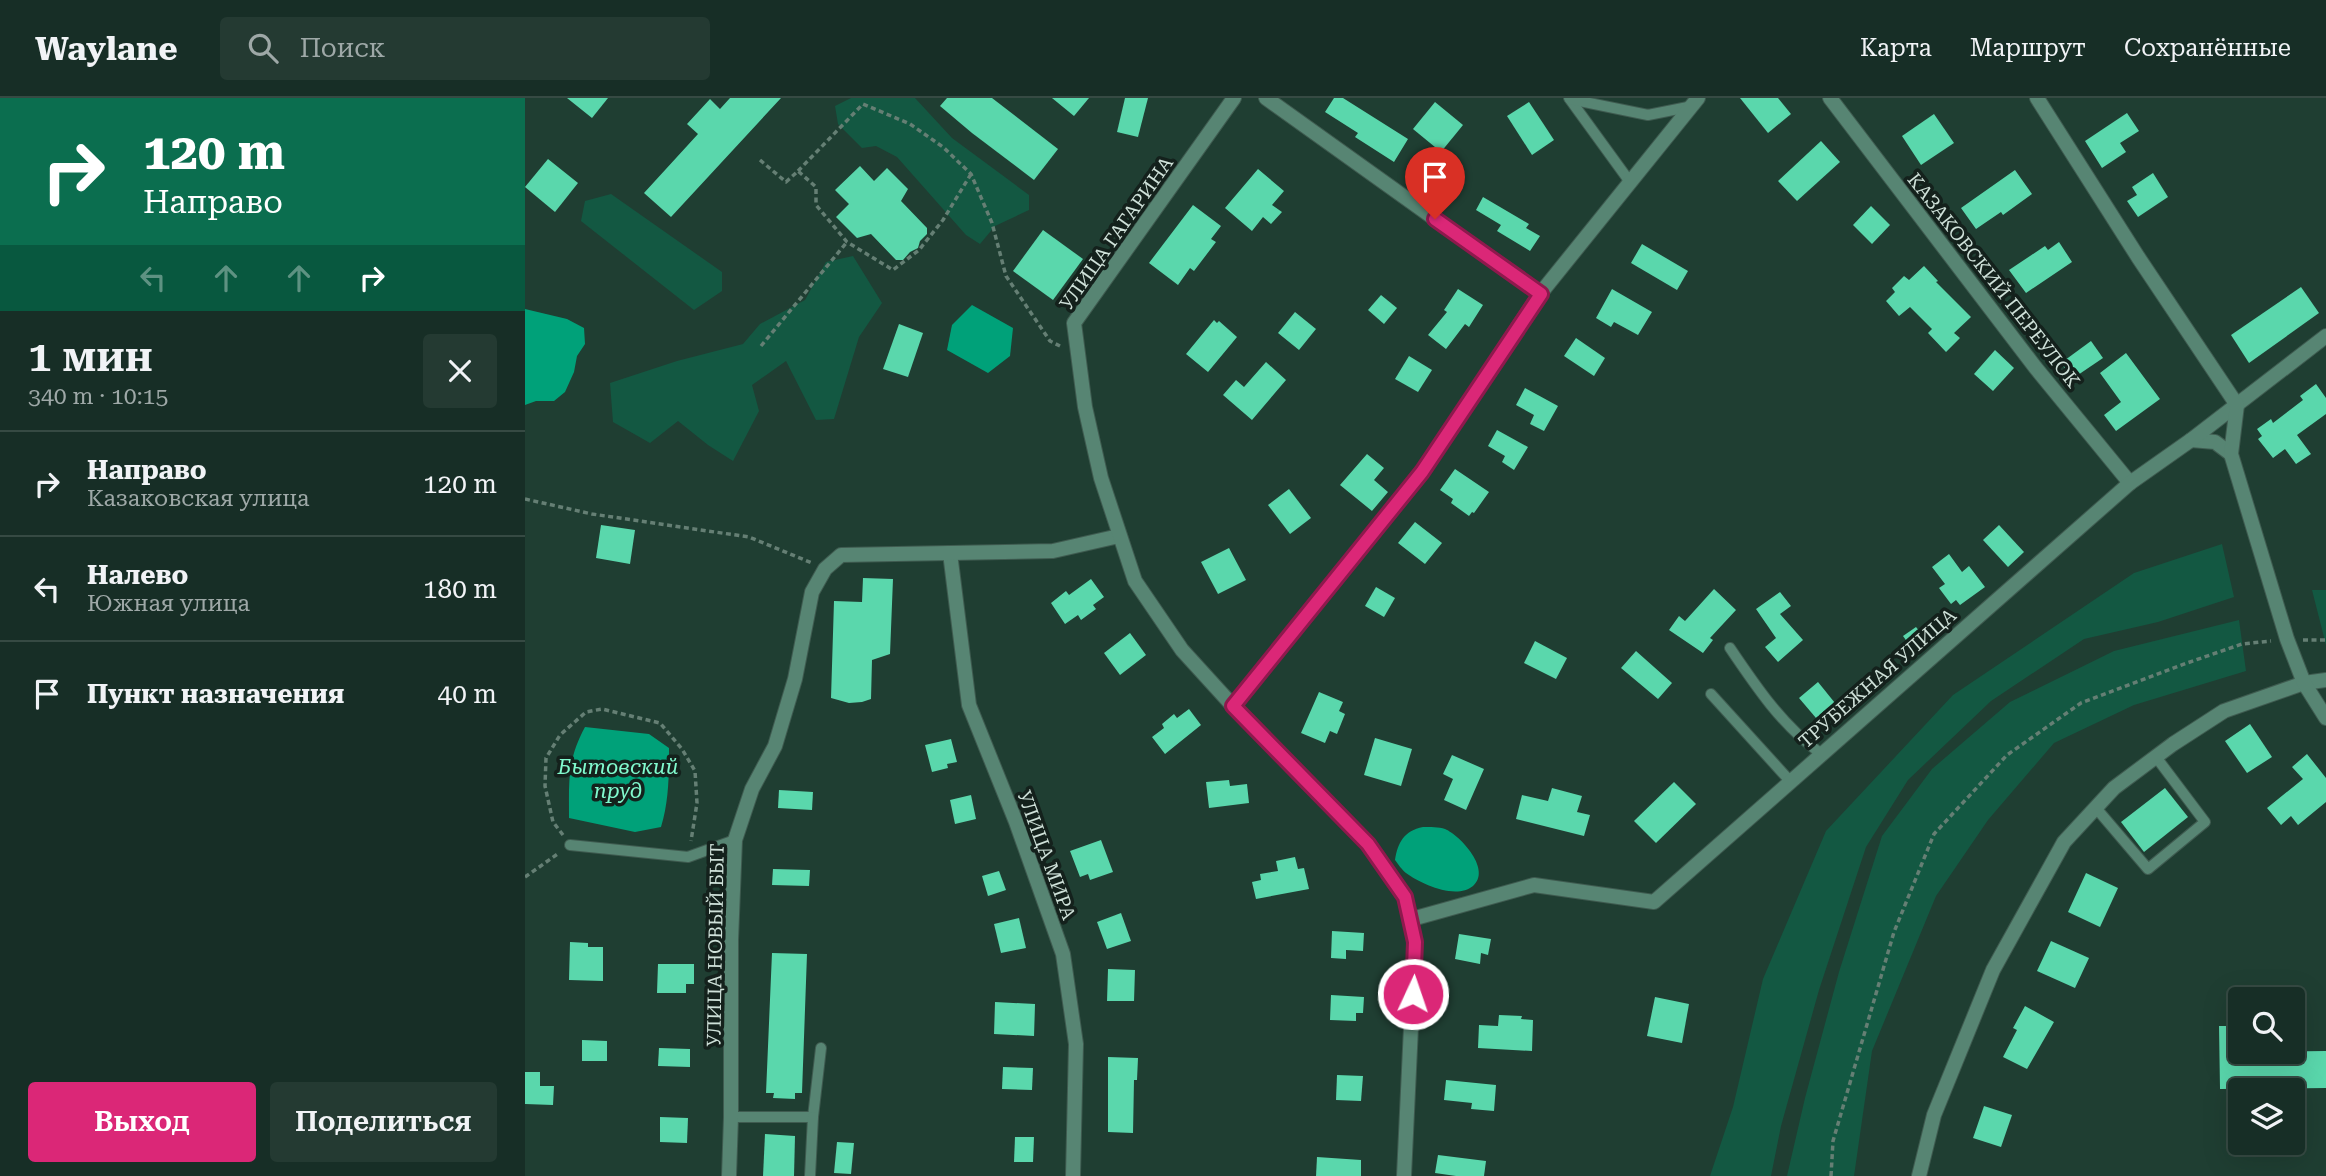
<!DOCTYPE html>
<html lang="ru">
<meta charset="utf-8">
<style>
body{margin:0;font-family:"Roboto Serif",serif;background:#243a32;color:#f1f3f6;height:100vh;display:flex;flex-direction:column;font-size:26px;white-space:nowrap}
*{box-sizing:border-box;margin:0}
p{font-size:23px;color:#9ea8a7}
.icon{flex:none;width:38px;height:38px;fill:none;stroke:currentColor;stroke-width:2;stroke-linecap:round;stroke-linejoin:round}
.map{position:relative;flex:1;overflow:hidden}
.details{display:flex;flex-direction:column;background:#172e26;width:525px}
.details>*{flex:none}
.top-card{background:#0b6e4f;color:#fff;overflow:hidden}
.buttons{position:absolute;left:1703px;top:889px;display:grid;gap:14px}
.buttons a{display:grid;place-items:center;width:77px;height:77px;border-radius:7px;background:#172e26;box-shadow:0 7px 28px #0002,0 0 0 2px #364a43;font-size:35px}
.pin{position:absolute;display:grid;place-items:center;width:60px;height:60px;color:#fff;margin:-72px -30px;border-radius:50% 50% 50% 0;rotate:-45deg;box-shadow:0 0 7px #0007}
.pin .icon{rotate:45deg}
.me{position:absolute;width:77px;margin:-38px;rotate:3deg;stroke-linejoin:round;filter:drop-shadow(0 0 5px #0008)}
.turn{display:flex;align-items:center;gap:24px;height:147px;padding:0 28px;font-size:32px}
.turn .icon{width:91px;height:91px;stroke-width:2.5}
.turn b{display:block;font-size:49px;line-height:60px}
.lanes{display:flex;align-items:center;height:66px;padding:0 28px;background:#0003;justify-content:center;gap:35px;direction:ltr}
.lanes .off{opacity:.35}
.round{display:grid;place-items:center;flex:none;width:74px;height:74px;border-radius:7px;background:#243a32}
.headline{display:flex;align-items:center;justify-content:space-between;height:119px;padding:0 28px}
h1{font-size:42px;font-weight:600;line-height:52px}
.button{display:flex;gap:14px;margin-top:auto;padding:14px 28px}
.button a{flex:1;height:80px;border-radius:7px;background:#db2777;color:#fff;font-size:28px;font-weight:600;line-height:80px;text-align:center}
.button a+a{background:#243a32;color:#f1f3f6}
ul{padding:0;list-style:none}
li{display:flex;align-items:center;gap:21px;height:105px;padding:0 28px;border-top:2px solid #364a43}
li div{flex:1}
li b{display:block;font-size:26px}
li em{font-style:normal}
header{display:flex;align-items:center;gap:42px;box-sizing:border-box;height:98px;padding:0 35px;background:#172e26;border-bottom:2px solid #364a43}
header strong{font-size:33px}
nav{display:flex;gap:38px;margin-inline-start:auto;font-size:24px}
.search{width:490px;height:63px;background:#243a32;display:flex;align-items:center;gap:18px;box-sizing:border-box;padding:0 24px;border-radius:7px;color:#9ea8a7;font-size:26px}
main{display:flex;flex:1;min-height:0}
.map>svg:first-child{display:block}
.green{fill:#135842}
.water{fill:#00a179}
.building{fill:#5ad7ac}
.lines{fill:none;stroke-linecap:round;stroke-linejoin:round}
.service-casing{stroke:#3f5b50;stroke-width:12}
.minor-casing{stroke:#3f5b50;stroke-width:16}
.tertiary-casing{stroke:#3f5b50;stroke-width:16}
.path{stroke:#657f74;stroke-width:3.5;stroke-dasharray:5 3.5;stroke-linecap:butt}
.service{stroke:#578573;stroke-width:10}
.minor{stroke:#578573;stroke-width:14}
.tertiary{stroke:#578573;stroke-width:14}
.route-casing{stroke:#8e194d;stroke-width:18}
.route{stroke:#db2777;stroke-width:12}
.labels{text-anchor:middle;stroke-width:7;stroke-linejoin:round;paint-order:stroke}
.street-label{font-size:19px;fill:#cfe1d9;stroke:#14211c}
.water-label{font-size:21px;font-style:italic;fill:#81face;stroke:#14211c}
</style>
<header>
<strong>Waylane</strong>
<div class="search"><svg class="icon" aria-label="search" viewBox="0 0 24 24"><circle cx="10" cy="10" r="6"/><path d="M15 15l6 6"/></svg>Поиск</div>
<nav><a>Карта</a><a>Маршрут</a><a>Сохранённые</a></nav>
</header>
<main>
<section class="details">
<div class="top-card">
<div class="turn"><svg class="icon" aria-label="right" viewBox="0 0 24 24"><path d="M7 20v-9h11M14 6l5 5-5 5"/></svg><div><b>120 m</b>Направо</div></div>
<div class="lanes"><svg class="icon off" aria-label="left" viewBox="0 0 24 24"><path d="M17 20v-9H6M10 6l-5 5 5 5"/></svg><svg class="icon off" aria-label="ahead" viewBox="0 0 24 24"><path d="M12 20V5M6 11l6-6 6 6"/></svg><svg class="icon off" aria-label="ahead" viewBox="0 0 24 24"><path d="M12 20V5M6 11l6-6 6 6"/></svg><svg class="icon" aria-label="right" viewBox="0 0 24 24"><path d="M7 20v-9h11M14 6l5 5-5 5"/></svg></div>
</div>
<div class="headline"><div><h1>1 мин</h1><p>340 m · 10:15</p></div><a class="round"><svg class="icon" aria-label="close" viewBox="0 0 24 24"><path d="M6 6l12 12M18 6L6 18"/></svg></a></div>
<ul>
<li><svg class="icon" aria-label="right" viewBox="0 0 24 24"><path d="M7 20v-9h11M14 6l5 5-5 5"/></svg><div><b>Направо</b><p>Казаковская улица</p></div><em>120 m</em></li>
<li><svg class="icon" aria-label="left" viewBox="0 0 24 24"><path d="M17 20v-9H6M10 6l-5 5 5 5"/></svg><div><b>Налево</b><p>Южная улица</p></div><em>180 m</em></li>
<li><svg class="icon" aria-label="arrive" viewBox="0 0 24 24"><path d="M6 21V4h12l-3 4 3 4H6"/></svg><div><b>Пункт назначения</b></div><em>40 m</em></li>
</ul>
<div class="button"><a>Выход</a><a>Поделиться</a></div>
</section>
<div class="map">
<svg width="1801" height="1078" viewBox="0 0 1801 1078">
<rect width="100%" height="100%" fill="#1f3e32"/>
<g class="green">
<path d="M 326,0 L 390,0 L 427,40 L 504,97 L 504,112 L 470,128 L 455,146 L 441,137 L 372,59 L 351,48 L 337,50 L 313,26 L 310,8 Z"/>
<path d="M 86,96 L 197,174 L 197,193 L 169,212 L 56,123 L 60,103 Z"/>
<path d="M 328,158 L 357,205 L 334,239 L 309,321 L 291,322 L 261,263 L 227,287 L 234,313 L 208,363 L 183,347 L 153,323 L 125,345 L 88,324 L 85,285 L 152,263 L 218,246 L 235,226 L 280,202 L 301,164 Z"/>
<path d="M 1697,446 L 1709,499 L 1633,524 L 1559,541 L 1466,603 L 1383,682 L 1341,749 L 1294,892 L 1256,1028 L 1246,1078 L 1185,1078 L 1208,1009 L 1238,881 L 1301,733 L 1428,597 L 1609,475 Z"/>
<path d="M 1787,492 L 1801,492 L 1801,547 L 1800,543 Z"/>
<path d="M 1714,522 L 1721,573 L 1609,607 L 1529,645 L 1463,722 L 1411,798 L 1347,953 L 1329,1078 L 1262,1078 L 1280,1000 L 1314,874 L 1357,738 L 1407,671 L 1485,604 L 1589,553 Z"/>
</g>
<g class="water">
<path d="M 447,207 L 488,230 L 485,258 L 463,275 L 422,252 L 427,227 Z"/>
<path d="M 0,211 L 42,221 L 59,230 L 60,246 L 52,258 L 49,274 L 40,294 L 29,303 L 11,303 L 0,307 Z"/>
<path d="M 60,629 L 124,636 L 144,650 C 144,677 144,703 136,729 L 110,734 L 44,720 C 44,684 42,662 60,629 Z"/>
<path d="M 898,729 C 905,729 914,729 920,731 C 936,738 967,772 948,788 C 931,802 896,786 881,775 C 877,772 873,766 870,762 C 873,744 879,733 898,729 Z"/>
</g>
<g class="building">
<path d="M 42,0 L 83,0 L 67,20 Z"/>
<path d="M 205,0 L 256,0 L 146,119 L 119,95 L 173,36 L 162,26 L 185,1 L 195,11 Z"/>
<path d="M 422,0 L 467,0 L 533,51 L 509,82 L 447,35 L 415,8 Z"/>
<path d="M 527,0 L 564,0 L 549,18 Z"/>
<path d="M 600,0 L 623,0 L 613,39 L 592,34 Z"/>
<path d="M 809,0 L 818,0 L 883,41 L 869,64 L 830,39 L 833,35 L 800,14 Z"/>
<path d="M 1215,0 L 1253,0 L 1266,16 L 1243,35 Z"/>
<path d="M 910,4 L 938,27 L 916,54 L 888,31 Z"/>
<path d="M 1004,4 L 1029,42 L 1007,57 L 982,18 Z"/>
<path d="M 1602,15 L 1614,33 L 1595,45 L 1601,54 L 1577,70 L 1560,43 Z"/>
<path d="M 1409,16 L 1429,45 L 1396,67 L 1377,38 Z"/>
<path d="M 1296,43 L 1315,64 L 1272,103 L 1253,83 Z"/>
<path d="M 23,61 L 53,85 L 30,114 L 0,89 Z"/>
<path d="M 335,68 L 349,83 L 362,70 L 383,91 L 376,103 L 402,130 L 402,136 L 395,143 L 393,150 L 385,154 L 378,162 L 371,162 L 346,136 L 332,140 L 311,119 L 324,106 L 310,92 Z"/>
<path d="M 733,71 L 759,93 L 747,107 L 757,114 L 746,126 L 738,119 L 727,133 L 700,110 Z"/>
<path d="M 1490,72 L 1507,96 L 1478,117 L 1476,114 L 1451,131 L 1436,110 Z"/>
<path d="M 1628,75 L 1643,99 L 1613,119 L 1602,103 L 1612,97 L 1607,89 Z"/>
<path d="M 958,99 L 1004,126 L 1001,130 L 1015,138 L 1005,153 L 972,133 L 976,127 L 951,112 Z"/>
<path d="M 668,107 L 696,128 L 686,141 L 691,144 L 669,173 L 665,170 L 653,187 L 624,165 Z"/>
<path d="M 1346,108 L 1365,127 L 1347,146 L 1328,127 Z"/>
<path d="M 518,132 L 558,161 L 528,202 L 488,173 Z"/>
<path d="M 1534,144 L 1547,164 L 1501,195 L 1484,172 L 1520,148 L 1523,152 Z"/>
<path d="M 1117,146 L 1163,173 L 1152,192 L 1106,165 Z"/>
<path d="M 1399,168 L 1413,183 L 1411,184 L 1446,219 L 1429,235 L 1435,240 L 1421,254 L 1403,235 L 1407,231 L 1385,209 L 1374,218 L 1361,203 L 1370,194 L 1367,190 L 1379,178 L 1384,182 Z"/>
<path d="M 1776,189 L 1794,215 L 1724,265 L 1706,237 Z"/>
<path d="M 933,191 L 958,207 L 944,229 L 940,226 L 921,251 L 903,237 L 922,214 L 919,212 Z"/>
<path d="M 1087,191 L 1127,214 L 1113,237 L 1089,224 L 1086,229 L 1071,220 Z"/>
<path d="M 856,197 L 872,210 L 859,226 L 843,212 Z"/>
<path d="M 770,214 L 791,231 L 774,252 L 753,235 Z"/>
<path d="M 689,222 L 692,225 L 694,223 L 712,239 L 683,274 L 661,256 Z"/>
<path d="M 374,226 L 398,235 L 383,279 L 358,271 Z"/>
<path d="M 1051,240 L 1080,260 L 1069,278 L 1039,258 Z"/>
<path d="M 1566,243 L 1578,260 L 1547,281 L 1536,265 Z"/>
<path d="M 1470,252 L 1489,270 L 1468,293 L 1449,276 Z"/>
<path d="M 1601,255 L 1635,301 L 1591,333 L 1579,317 L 1596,304 L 1575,275 Z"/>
<path d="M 884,258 L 907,272 L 893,294 L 870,281 Z"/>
<path d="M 741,264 L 761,282 L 727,322 L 698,297 L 711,282 L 719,289 Z"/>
<path d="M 1791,286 L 1801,300 L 1801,316 L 1772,337 L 1786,356 L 1771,366 L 1760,351 L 1748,360 L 1733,341 L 1737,338 L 1732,331 L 1746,321 L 1748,325 L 1778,302 L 1775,298 Z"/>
<path d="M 1000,290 L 1033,308 L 1019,333 L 1005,326 L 1009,317 L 991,307 Z"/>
<path d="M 972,332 L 1003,349 L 989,372 L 977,364 L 980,358 L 963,348 Z"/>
<path d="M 842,356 L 859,370 L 849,382 L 863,394 L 847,413 L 815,387 Z"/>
<path d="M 930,371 L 964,394 L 949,415 L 947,414 L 944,418 L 926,405 L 928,401 L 915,392 Z"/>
<path d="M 764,391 L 786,420 L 765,436 L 743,407 Z"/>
<path d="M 890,424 L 917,445 L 900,466 L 873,445 Z"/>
<path d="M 76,427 L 110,432 L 105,466 L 71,460 Z"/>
<path d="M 1474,427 L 1499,454 L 1483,469 L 1458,442 Z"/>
<path d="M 704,450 L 721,482 L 693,496 L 676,464 Z"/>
<path d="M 1424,456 L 1437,474 L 1444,468 L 1460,489 L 1435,507 L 1431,502 L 1426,506 L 1414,490 L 1420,486 L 1407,469 Z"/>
<path d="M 338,480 L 368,481 L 365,556 L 347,562 L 346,601 L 337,604 L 324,605 L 306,600 L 309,503 L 337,504 Z"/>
<path d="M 566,481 L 579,499 L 568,507 L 571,511 L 556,522 L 553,517 L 540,526 L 526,505 L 541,493 L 544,497 Z"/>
<path d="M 851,489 L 870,500 L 859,519 L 840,508 Z"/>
<path d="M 1189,491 L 1211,512 L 1185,540 L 1188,542 L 1178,555 L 1144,532 L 1154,518 L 1160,523 Z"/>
<path d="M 1255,494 L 1266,508 L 1255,516 L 1278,542 L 1253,564 L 1240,549 L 1251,540 L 1231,511 Z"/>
<path d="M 1391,529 L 1404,545 L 1390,555 L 1378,538 Z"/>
<path d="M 605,535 L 621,557 L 595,577 L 579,555 Z"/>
<path d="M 1010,543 L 1042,560 L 1031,581 L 999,565 Z"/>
<path d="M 1111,553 L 1147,585 L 1133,601 L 1096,570 Z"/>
<path d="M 1293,584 L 1310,605 L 1291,620 L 1274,600 Z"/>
<path d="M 794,594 L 818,604 L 814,613 L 820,616 L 812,636 L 805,633 L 800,645 L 776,635 Z"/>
<path d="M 664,611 L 676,627 L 640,656 L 627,639 L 639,630 L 637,626 L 649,616 L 652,620 Z"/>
<path d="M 1725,626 L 1747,659 L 1722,675 L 1700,643 Z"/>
<path d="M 850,640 L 887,651 L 876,688 L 839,677 Z"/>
<path d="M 426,641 L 432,664 L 422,666 L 423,670 L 407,674 L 400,647 Z"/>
<path d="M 1782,656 L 1801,680 L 1801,704 L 1773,727 L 1766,718 L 1756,727 L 1742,710 L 1778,681 L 1767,669 Z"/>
<path d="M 927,657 L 959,671 L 941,712 L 919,702 L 928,681 L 918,676 Z"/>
<path d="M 704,682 L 705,688 L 722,686 L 724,705 L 684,710 L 681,684 Z"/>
<path d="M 1149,684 L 1171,706 L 1131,745 L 1109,723 Z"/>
<path d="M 1027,690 L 1057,698 L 1052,714 L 1065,717 L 1059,738 L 991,721 L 997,697 L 1023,703 Z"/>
<path d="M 1640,690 L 1663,719 L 1619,754 L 1596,724 Z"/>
<path d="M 254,692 L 288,694 L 287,712 L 253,710 Z"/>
<path d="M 446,697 L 451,721 L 430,726 L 425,702 Z"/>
<path d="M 576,742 L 588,774 L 565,782 L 563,776 L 555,779 L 545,753 Z"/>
<path d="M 770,759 L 773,771 L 779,770 L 784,791 L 731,801 L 727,784 L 736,782 L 735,776 L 753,773 L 751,763 Z"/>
<path d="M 248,771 L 285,772 L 284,788 L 247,787 Z"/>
<path d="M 474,773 L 481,792 L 463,798 L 457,778 Z"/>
<path d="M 1561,775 L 1593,790 L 1575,829 L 1543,814 Z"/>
<path d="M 596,815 L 606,843 L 582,851 L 572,824 Z"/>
<path d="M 494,820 L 501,850 L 476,855 L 469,826 Z"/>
<path d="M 807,833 L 839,835 L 838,853 L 821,852 L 821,861 L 806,860 Z"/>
<path d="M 934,836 L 966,841 L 963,857 L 956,855 L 955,866 L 930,861 Z"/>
<path d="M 1526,843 L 1564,860 L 1550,890 L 1512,873 Z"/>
<path d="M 45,844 L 63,845 L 63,849 L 78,849 L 78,883 L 44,882 Z"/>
<path d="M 247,855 L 282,856 L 277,995 L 270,995 L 270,1001 L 248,1000 L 249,995 L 241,995 Z"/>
<path d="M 133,866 L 169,866 L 169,886 L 161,886 L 161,895 L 132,895 Z"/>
<path d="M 583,871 L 610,872 L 609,903 L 582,903 Z"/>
<path d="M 806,897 L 839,899 L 838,915 L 831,915 L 831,923 L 805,922 Z"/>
<path d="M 1130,899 L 1164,906 L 1157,945 L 1122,938 Z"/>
<path d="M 470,904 L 510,906 L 509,938 L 469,936 Z"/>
<path d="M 1500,908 L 1529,924 L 1502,971 L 1478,959 L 1492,932 L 1488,930 Z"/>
<path d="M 974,917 L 997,918 L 996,921 L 1008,922 L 1007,953 L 953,950 L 954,927 L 973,928 Z"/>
<path d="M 1694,928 L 1715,928 L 1715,954 L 1801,953 L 1801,990 L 1695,991 Z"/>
<path d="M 57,942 L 82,943 L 82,963 L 57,963 Z"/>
<path d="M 134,950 L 165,951 L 165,969 L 133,968 Z"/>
<path d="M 583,959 L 613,960 L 612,982 L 609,982 L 608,1035 L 583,1034 Z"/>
<path d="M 478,969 L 508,970 L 507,992 L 477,991 Z"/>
<path d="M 0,974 L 15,974 L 15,988 L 29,988 L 28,1007 L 0,1006 Z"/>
<path d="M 812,977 L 838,978 L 836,1003 L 811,1002 Z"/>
<path d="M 921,982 L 971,987 L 969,1013 L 946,1011 L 947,1005 L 919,1002 Z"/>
<path d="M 1459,1008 L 1487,1017 L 1476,1049 L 1448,1040 Z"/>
<path d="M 135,1019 L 163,1020 L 162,1045 L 135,1044 Z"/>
<path d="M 240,1036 L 270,1038 L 269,1078 L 238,1078 Z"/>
<path d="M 490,1039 L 509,1039 L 508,1064 L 489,1064 Z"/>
<path d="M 312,1044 L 329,1045 L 326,1076 L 309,1075 Z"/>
<path d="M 913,1057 L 961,1063 L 959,1078 L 931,1078 L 910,1075 Z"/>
<path d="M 792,1059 L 836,1062 L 836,1078 L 791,1078 Z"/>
</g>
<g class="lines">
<g class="service-casing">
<g id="service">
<path d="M 1044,0 L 1105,84"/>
<path d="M 1045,1 L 1123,17 L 1163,9"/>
<path d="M 1205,550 C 1232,590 1257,627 1295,655"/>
<path d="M 1186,596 L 1265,683"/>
<path d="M 1571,710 L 1623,771 L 1680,724 L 1631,659"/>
<path d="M 45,747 L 163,759 L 210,742"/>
<path d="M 206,1019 L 288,1019 L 296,950"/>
<path d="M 285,1078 L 288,1019"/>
</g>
</g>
<g class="minor-casing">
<g id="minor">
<path d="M 741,0 L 1015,196"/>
<path d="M 1305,0 L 1510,269 L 1605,385"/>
<path d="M 1666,342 L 1690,344 L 1706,356"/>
<path d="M 425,455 L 444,607 L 491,724 L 538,856 L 551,946 L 548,1078"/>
<path d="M 708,608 L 897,374 L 1015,196 L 1173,0"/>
<path d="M 887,821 L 1009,787 L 1129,804 L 1605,385 L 1666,342 L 1801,238"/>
<path d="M 204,1078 L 206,1019 L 206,842 L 210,742 L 227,691 L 250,648 L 270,581 L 287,494 L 300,471 L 316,457 L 528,453 L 594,438"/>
<path d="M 1394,1078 L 1409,1017 L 1468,872 L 1539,744 L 1589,690 L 1648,646 L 1699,613 L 1779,585 L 1801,582"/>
</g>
</g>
<g class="tertiary-casing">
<g id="tertiary">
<path d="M 709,0 L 549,225 L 560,309 L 576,380 L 610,483 L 657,552 L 708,608 L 843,746 L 880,799 L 890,844 L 879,1078"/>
<path d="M 1512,0 L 1613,159 L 1712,307 L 1706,356 L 1762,541 L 1779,585 L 1801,620"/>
</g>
</g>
<g class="path">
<path d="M 235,62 L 261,84 L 273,73 L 291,89 L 291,107 L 322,144 L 368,172 L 394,152 L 418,122 L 446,76"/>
<path d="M 273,73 L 338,6 L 385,26 L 418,49 L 446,76 L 467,125 L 481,178 L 525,243 L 535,248"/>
<path d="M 236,248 L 322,144"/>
<path d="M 0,401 L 67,416 L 224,439 L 287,465"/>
<path d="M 1778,542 L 1801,542"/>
<path d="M 38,737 L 28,724 L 20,688 L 21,660 L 35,637 L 61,614 L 77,611 L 135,625 L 157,651 L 170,673 L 172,705 L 166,743"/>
<path d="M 0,779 L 34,755"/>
<path d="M 1306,1078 L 1308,1043 L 1369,834 L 1409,736 L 1482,657 L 1556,605 L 1662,565 L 1717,546 L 1746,543"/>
</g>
<use href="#service" class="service"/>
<use href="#minor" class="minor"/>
<use href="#tertiary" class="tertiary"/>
</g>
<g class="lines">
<g class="route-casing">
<path id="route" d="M 888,896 L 890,844 L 880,799 L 843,746 L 708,608 L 897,374 L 1016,196 L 910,121"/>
</g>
<use href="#route" class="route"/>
</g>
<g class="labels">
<g class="street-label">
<text transform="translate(591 135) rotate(-55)" y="7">УЛИЦА ГАГАРИНА</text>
<text transform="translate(1469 182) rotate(52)" y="7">КАЗАКОВСКИЙ ПЕРЕУЛОК</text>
<text transform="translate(1352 580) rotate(-41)" y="7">ТРУБЕЖНАЯ УЛИЦА</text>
<text transform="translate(522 757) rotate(70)" y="7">УЛИЦА МИРА</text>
<text transform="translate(190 847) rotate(-89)" y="7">УЛИЦА НОВЫЙ БЫТ</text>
</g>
<g class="water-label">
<text x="93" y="676">Бытовский<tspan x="93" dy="24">пруд</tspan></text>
</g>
</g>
</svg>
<div class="buttons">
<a><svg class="icon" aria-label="search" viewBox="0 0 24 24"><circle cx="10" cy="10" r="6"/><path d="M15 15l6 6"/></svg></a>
<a><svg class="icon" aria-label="layers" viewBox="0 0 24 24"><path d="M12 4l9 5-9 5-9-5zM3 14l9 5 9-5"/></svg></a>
</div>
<div class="pin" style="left:910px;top:121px;background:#d93025"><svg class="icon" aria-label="arrive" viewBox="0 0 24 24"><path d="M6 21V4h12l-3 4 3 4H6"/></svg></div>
<svg class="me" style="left:888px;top:896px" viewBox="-20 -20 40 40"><circle r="17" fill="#db2777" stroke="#fff" stroke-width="3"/><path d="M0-11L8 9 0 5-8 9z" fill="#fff"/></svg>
</div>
</main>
